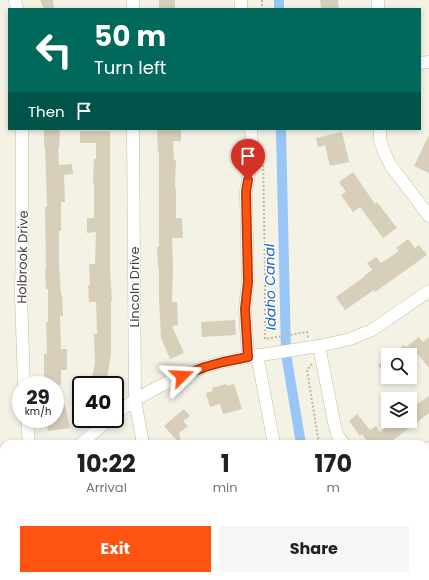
<!DOCTYPE html>
<style>
body{margin:0;font-family:Poppins,sans-serif;background:#f6f6f6;color:#202124;height:100vh;display:flex;flex-direction:column;font-size:15px;white-space:nowrap}
*{box-sizing:border-box;margin:0}
p{font-size:13px;color:#757577}
.icon{flex:none;width:22px;height:22px;fill:none;stroke:currentColor;stroke-width:2;stroke-linecap:round;stroke-linejoin:round}
.map{position:relative;flex:1;overflow:hidden}
.sheet{position:absolute;left:0px;top:440px;width:429px;height:140px;display:flex;flex-direction:column;background:#fff;border-radius:12px 12px 0 0;box-shadow:0 2px 6px #0003}
.sheet>*{flex:none}
.top-card{position:absolute;left:8px;top:8px;width:413px;height:122px;border-radius:0px;box-shadow:0 2px 6px #0003;background:#00695c;color:#fff;overflow:hidden}
.controls{position:absolute;left:381px;top:348px;display:grid;gap:8px}
.controls a{display:grid;place-items:center;width:36px;height:36px;border-radius:0px;background:#fff;box-shadow:0 2px 6px #0003;font-size:20px}
.speed{position:absolute;left:12px;top:376px;display:flex;gap:8px;font-size:20px;font-weight:700;text-align:center}
.speed>*{display:grid;place-content:center;width:52px;height:52px;border-radius:50%;background:#fff;box-shadow:0 2px 6px #0003;line-height:1}
.speed small{font-size:10px;font-weight:400}
.speed .limit{border:2px solid #111;border-radius:6px;background:#fff;color:#111}
.pin{position:absolute;display:grid;place-items:center;width:34px;height:34px;color:#fff;margin:-41px -17px;border-radius:50% 50% 50% 0;rotate:-45deg;box-shadow:0 0 4px #0007}
.pin .icon{rotate:45deg}
.me{position:absolute;width:44px;margin:-22px;rotate:69deg;stroke-linejoin:round;filter:drop-shadow(0 0 3px #0008)}
.turn{display:flex;align-items:center;gap:14px;height:84px;padding:0 20px;font-size:18px}
.turn .icon{width:52px;height:52px;stroke-width:2.5}
.turn b{display:block;font-size:28px;line-height:34px}
.then{display:flex;align-items:center;height:38px;padding:0 20px;background:#0003;gap:8px;font-size:15px}
.eta{display:flex;justify-content:space-evenly;align-items:center;height:68px;text-align:center}
.eta b{font-size:24px;font-weight:700;line-height:28px}
.cta{display:flex;gap:8px;margin-top:auto;padding:8px 20px}
.cta a{flex:1;height:46px;border-radius:0px;background:#ff5411;color:#fff;font-size:16px;font-weight:700;line-height:46px;text-align:center}
.cta a+a{background:#f6f6f6;color:#202124}
.map>svg:first-child{display:block}
.education{fill:#efeacd}
.lines{fill:none;stroke-linecap:round;stroke-linejoin:round}
.canal{stroke:#9ac5f7;stroke-width:10}
.building{fill:#d7cfb9}
.minor-casing{stroke:#c3bea9;stroke-width:13}
.path{stroke:#c4ba96;stroke-width:2;stroke-dasharray:2 2;stroke-linecap:butt}
.minor{stroke:#fff;stroke-width:12}
.route-casing{stroke:#a6370b;stroke-width:10}
.route{stroke:#ff5411;stroke-width:7}
.labels{text-anchor:middle;stroke-width:3;stroke-linejoin:round;paint-order:stroke}
.street-label{font-size:13px;fill:#474234;stroke:#fff}
.water-label{font-size:14px;font-style:italic;fill:#2268be;stroke:#fff}
</style>
<div class="map">
<svg width="429" height="580" viewBox="0 0 429 580">
<rect width="100%" height="100%" fill="#f4f1e5"/>
<path class="education" d="M 425,530 L 429,533 L 429,580 L 350,580 L 349,576 L 425,576 Z"/>
<g class="lines">
<g class="canal">
<path d="M 279,0 L 279,9"/>
<path d="M 281,129 L 286,354 L 301,444"/>
<path d="M 324,576 L 325,580"/>
</g>
</g>
<g class="building">
<path d="M 40,0 L 53,0 L 54,9 L 44,9 Z"/>
<rect x="159" y="0" width="16" height="9"/>
<path d="M 320,0 L 338,0 L 339,9 L 321,9 Z"/>
<path d="M 44,129 L 60,129 L 59,148 L 58,148 L 59,165 L 72,164 L 73,174 L 64,175 L 65,202 L 61,202 L 61,231 L 59,231 L 59,263 L 61,295 L 62,295 L 63,316 L 60,316 L 61,349 L 67,349 L 67,370 L 61,370 L 61,385 L 44,385 L 44,354 L 47,354 L 46,322 L 48,322 L 48,289 L 46,289 L 45,269 L 46,269 L 45,207 L 47,207 L 46,175 L 45,147 L 44,147 Z"/>
<path d="M 157,129 L 181,129 L 181,141 L 173,141 L 174,160 L 176,160 L 175,188 L 176,188 L 176,218 L 182,218 L 183,238 L 172,238 L 173,268 L 172,302 L 177,302 L 178,325 L 172,326 L 184,353 L 170,359 L 161,338 L 159,300 L 159,268 L 158,268 L 157,247 L 159,247 L 159,152 L 158,152 Z"/>
<path d="M 80,131 L 110,131 L 110,270 L 112,301 L 111,301 L 111,354 L 106,385 L 91,385 L 95,362 L 94,334 L 97,334 L 96,302 L 89,302 L 88,285 L 90,285 L 89,264 L 95,264 L 96,232 L 87,233 L 87,218 L 94,218 L 94,183 L 93,183 L 94,159 L 96,159 L 96,143 L 80,143 Z"/>
<path d="M 342,132 L 349,162 L 330,166 L 325,145 L 318,147 L 316,138 Z"/>
<path d="M 429,135 L 429,173 L 414,166 Z"/>
<path d="M 353,172 L 375,204 L 377,202 L 397,228 L 383,238 L 360,207 L 353,212 L 341,195 L 346,192 L 339,182 Z"/>
<path d="M 408,239 L 415,248 L 419,245 L 427,255 L 375,292 L 374,290 L 345,310 L 336,297 L 364,277 L 364,276 L 372,270 L 367,263 L 376,257 L 381,263 L 399,251 L 396,248 Z"/>
<path d="M 235,320 L 236,335 L 202,337 L 201,322 Z"/>
<path d="M 419,337 L 423,342 L 429,337 L 429,368 L 418,354 L 410,360 L 410,355 L 391,355 L 404,345 L 406,347 Z"/>
<path d="M 388,357 L 388,379 L 378,365 Z"/>
<path d="M 226,384 L 227,386 L 234,384 L 242,409 L 223,414 L 220,404 L 210,407 L 206,393 L 213,391 L 212,388 Z"/>
<path d="M 429,396 L 429,413 L 388,444 L 369,444 L 362,434 L 360,436 L 349,421 L 357,414 L 370,430 L 376,426 L 380,432 L 394,421 L 410,421 L 410,409 Z"/>
<path d="M 65,405 L 70,428 L 48,431 L 46,419 L 55,419 L 55,407 Z"/>
<path d="M 184,409 L 190,416 L 183,421 L 188,426 L 179,433 L 181,444 L 180,444 L 164,426 Z"/>
</g>
<g class="lines">
<g class="minor-casing">
<g id="minor">
<path d="M 15,0 L 17,9"/>
<path d="M 133,0 L 133,9"/>
<path d="M 241,0 L 241,9"/>
<path d="M 378,0 L 378,9"/>
<path d="M 420,63 L 429,62"/>
<path d="M 22,129 L 22,243 L 21,295 L 24,385"/>
<path d="M 133,129 L 135,400 L 143,444"/>
<path d="M 380,129 L 380,140 L 384,152 L 391,166 L 429,216"/>
<path d="M 319,346 L 335,427 L 338,436 L 344,444"/>
<path d="M 257,355 L 274,444"/>
<path d="M 248,357 L 245,309 L 248,282 L 246,192 L 250,168 L 252,142 L 251,129"/>
<path d="M 115,414 L 135,400 L 158,387 L 182,376 L 205,367 L 223,362 L 248,357 L 319,346 L 350,339 L 372,330 L 429,291"/>
<path d="M 27,419 L 29,444"/>
<path d="M 81,444 L 109,419"/>
<path d="M 425,451 L 429,448"/>
<path d="M 425,517 L 429,520"/>
<path d="M 0,550 L 4,544"/>
<path d="M 50,576 L 51,580"/>
<path d="M 165,576 L 166,580"/>
<path d="M 295,576 L 296,580"/>
</g>
</g>
<g class="path">
<path d="M 262,0 L 262,9"/>
<path d="M 263,157 L 265,273 L 265,339 L 307,332 L 308,338"/>
<path d="M 312,364 L 307,370 L 319,444"/>
<path d="M 425,575 L 429,574"/>
<path d="M 342,576 L 342,580"/>
<path d="M 401,580 L 419,576"/>
</g>
<use href="#minor" class="minor"/>
</g>
<g class="lines">
<g class="route-casing">
<path id="route" d="M 182,376 L 205,367 L 223,362 L 248,357 L 245,309 L 248,282 L 246,192 L 248,180"/>
</g>
<use href="#route" class="route"/>
</g>
<g class="labels">
<g class="street-label">
<text transform="translate(22 257) rotate(-89)" y="5">Holbrook Drive</text>
<text transform="translate(134 287) rotate(-90)" y="5">Lincoln Drive</text>
</g>
<g class="water-label">
<text transform="translate(270 287) rotate(-91)" y="5">Idaho Canal</text>
</g>
</g>
</svg>
<div class="controls">
<a><svg class="icon" aria-label="search" viewBox="0 0 24 24"><circle cx="10" cy="10" r="6"/><path d="M15 15l6 6"/></svg></a>
<a><svg class="icon" aria-label="layers" viewBox="0 0 24 24"><path d="M12 4l9 5-9 5-9-5zM3 14l9 5 9-5"/></svg></a>
</div>
<div class="speed"><div>29<small>km/h</small></div><div class="limit">40</div></div>
<div class="pin" style="left:248px;top:180px;background:#d93025"><svg class="icon" aria-label="arrive" viewBox="0 0 24 24"><path d="M6 21V4h12l-3 4 3 4H6"/></svg></div>
<svg class="me" style="left:182px;top:376px" viewBox="-20 -20 40 40"><path d="M0-17L14 15 0 8-14 15z" fill="#ff5411" stroke="#fff" stroke-width="4"/></svg>
<div class="top-card">
<div class="turn"><svg class="icon" aria-label="left" viewBox="0 0 24 24"><path d="M17 20v-9H6M10 6l-5 5 5 5"/></svg><div><b>50 m</b>Turn left</div></div>
<div class="then">Then<svg class="icon" aria-label="arrive" viewBox="0 0 24 24"><path d="M6 21V4h12l-3 4 3 4H6"/></svg></div>
</div>
<section class="sheet">
<div class="eta">
<div><b>10:22</b><p>Arrival</p></div>
<div><b>1</b><p>min</p></div>
<div><b>170</b><p>m</p></div>
</div>
<div class="cta"><a>Exit</a><a>Share</a></div>
</section>
</div>
